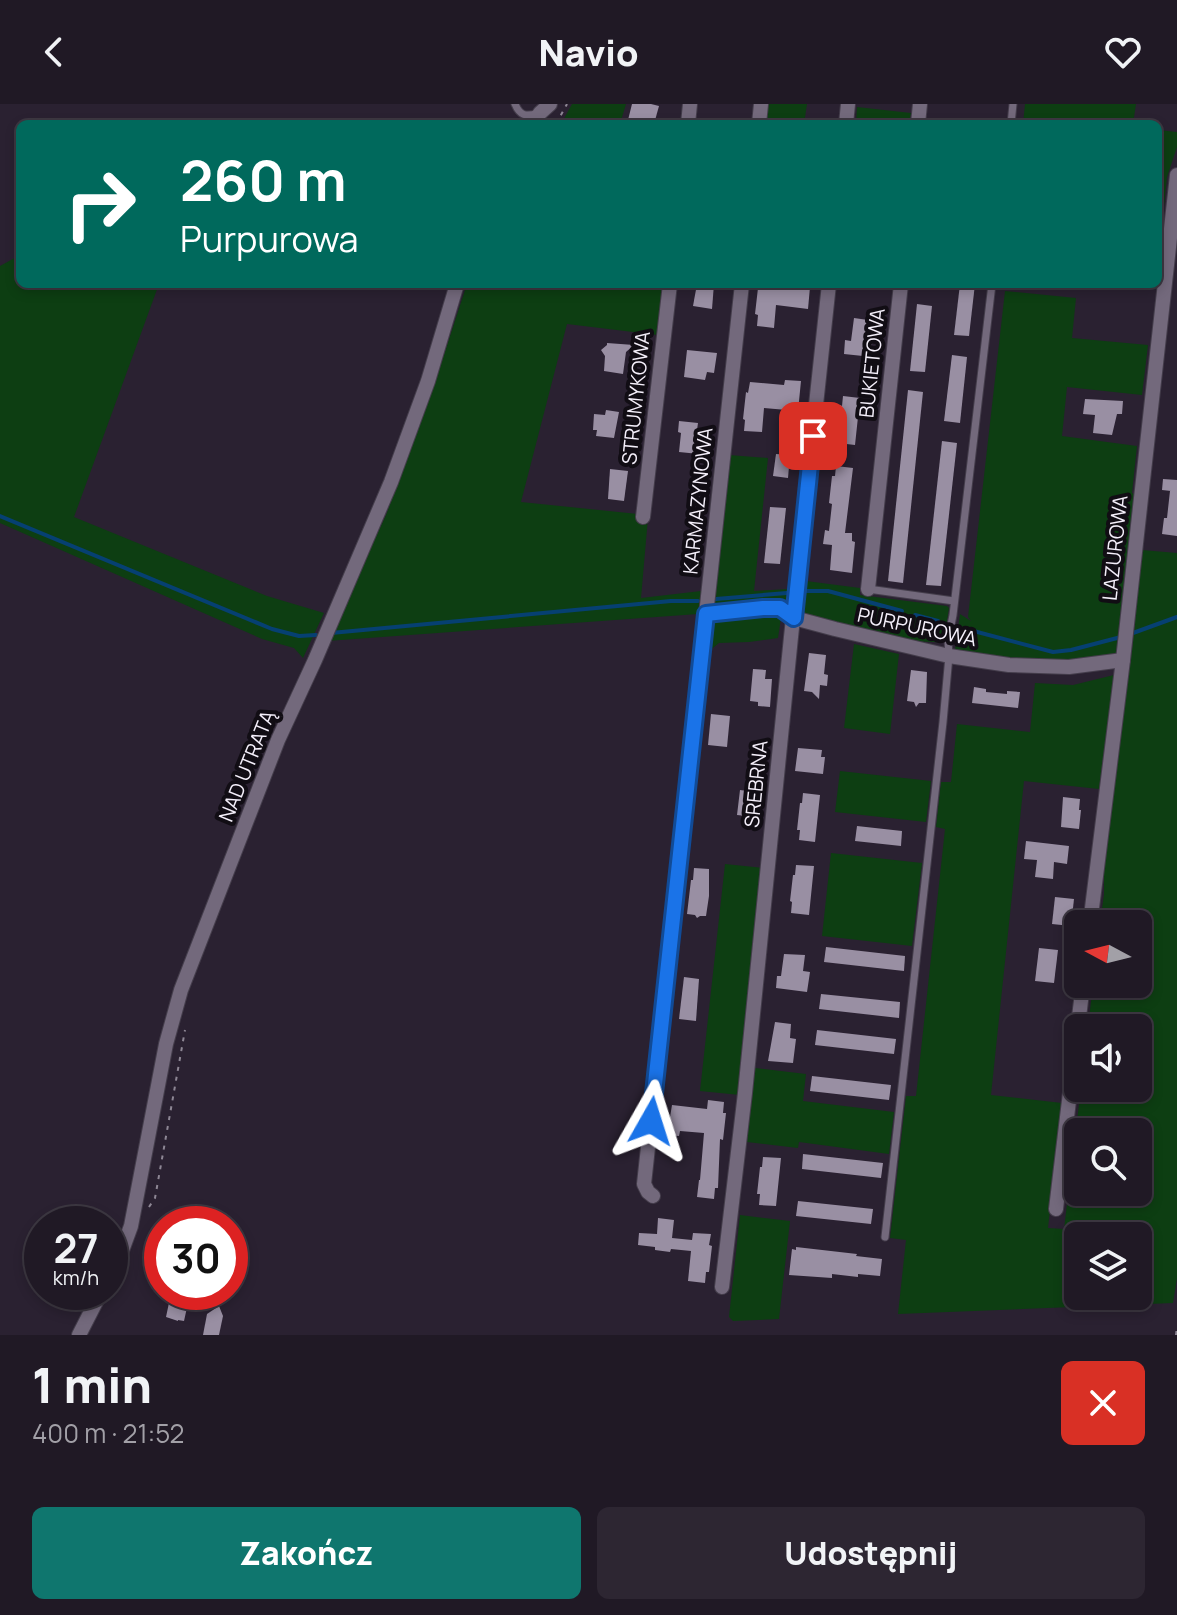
<!DOCTYPE html>
<html lang="pl">
<meta charset="utf-8">
<style>
body{margin:0;font-family:Manrope,sans-serif;background:#2d2632;color:#f1f3f6;height:100vh;display:flex;flex-direction:column;font-size:30px;white-space:nowrap}
*{box-sizing:border-box;margin:0}
p{font-size:26px;color:#a2a0a7}
.icon{flex:none;width:44px;height:44px;fill:none;stroke:currentColor;stroke-width:2;stroke-linecap:round;stroke-linejoin:round}
.map{position:relative;height:1231px;overflow:hidden}
.side{display:flex;flex-direction:column;background:#201925;flex:1}
.side>*{flex:none}
.hud{position:absolute;left:16px;top:16px;width:1146px;height:168px;border-radius:12px;box-shadow:0 4px 12px #0003,0 0 0 2px #3d3842;background:#00695c;color:#fff;overflow:hidden}
.needle{width:52px;rotate:277deg}
.buttons{position:absolute;left:1064px;top:806px;display:grid;gap:16px}
.buttons a{display:grid;place-items:center;width:88px;height:88px;border-radius:12px;background:#201925;box-shadow:0 4px 12px #0003,0 0 0 2px #3d3842;font-size:40px}
.speed{position:absolute;left:24px;top:1102px;display:flex;gap:16px;font-size:40px;font-weight:700;text-align:center}
.speed>*{display:grid;place-content:center;width:104px;height:104px;border-radius:50%;background:#201925;box-shadow:0 4px 12px #0003,0 0 0 2px #3d3842;line-height:1}
.speed small{font-size:20px;font-weight:400}
.speed .limit{border:12px solid #d22;background:#fff;color:#111}
.pin{position:absolute;display:grid;place-items:center;width:68px;height:68px;color:#fff;margin:-34px;border-radius:16px;box-shadow:0 4px 12px #0006}
.me{position:absolute;width:88px;margin:-44px;rotate:6deg;stroke-linejoin:round;filter:drop-shadow(0 0 6px #0008)}
.turn{display:flex;align-items:center;gap:28px;height:168px;padding:0 32px;font-size:36px}
.turn .icon{width:104px;height:104px;stroke-width:2.5}
.turn b{display:block;font-size:56px;line-height:68px}
.round{display:grid;place-items:center;flex:none;width:84px;height:84px;border-radius:12px;background:#2d2632}
.head{display:flex;align-items:center;justify-content:space-between;height:136px;padding:0 32px}
h1{font-size:48px;font-weight:800;line-height:60px}
.action{display:flex;gap:16px;margin-top:auto;padding:16px 32px}
.action a{flex:1;height:92px;border-radius:12px;background:#0f766e;color:#fff;font-size:32px;font-weight:800;line-height:92px;text-align:center}
.action a+a{background:#2d2632;color:#f1f3f6}
header{display:flex;justify-content:space-between;align-items:center;height:104px;padding:0 32px;background:#201925;font-size:36px;font-weight:800}
.map>svg:first-child{display:block}
.green{fill:#0d3e12;fill-rule:evenodd}
.lines{fill:none;stroke-linecap:round;stroke-linejoin:round}
.stream{stroke:#064072;stroke-width:4}
.building{fill:#998fa3}
.service-casing{stroke:#443d4b;stroke-width:9}
.minor-casing{stroke:#443d4b;stroke-width:16}
.path{stroke:#8e8795;stroke-width:2;stroke-dasharray:4 6;stroke-linecap:butt}
.service{stroke:#73697c;stroke-width:7}
.minor{stroke:#73697c;stroke-width:14}
.route-casing{stroke:#114b97;stroke-width:20}
.route{stroke:#1a73e8;stroke-width:14}
.labels{text-anchor:middle;stroke-width:8;stroke-linejoin:round;paint-order:stroke}
.street-label{font-size:20px;fill:#f5f0fb;stroke:#110d14}
</style>
<header><svg class="icon" aria-label="back" viewBox="0 0 24 24"><path d="M15 5l-7 7 7 7"/></svg>Navio<svg class="icon" aria-label="heart" viewBox="0 0 24 24"><path d="M12 20l-8-8c-3-5 5-10 8-4 3-6 11-1 8 4z"/></svg></header>
<div class="map">
<svg width="1177" height="1231" viewBox="0 0 1177 1231">
<rect width="100%" height="100%" fill="#2a2131"/>
<g class="green">
<path d="M 572,0 L 626,0 L 620,20 L 561,20 Z"/>
<path d="M 768,0 L 807,0 L 804,20 L 766,20 Z"/>
<path d="M 1025,0 L 1136,0 L 1133,20 L 1023,20 Z"/>
<path d="M 857,3 L 911,9 L 909,20 L 856,20 Z"/>
<path d="M 1158,26 L 1177,28 L 1177,43 L 1167,73 L 1160,141 L 1158,141 Z"/>
<path d="M 20,151 L 20,180 L 159,180 L 74,413 L 267,492 L 324,509 L 303,554 L 294,544 L 262,535 L 0,419 L 0,162 Z"/>
<path d="M 467,180 L 663,180 L 658,231 L 567,220 L 521,398 L 638,410 L 648,414 L 641,494 L 701,487 L 698,510 L 327,537 L 386,411 L 438,269 Z"/>
<path d="M 1005,187 L 1076,194 L 1072,234 L 1148,241 L 1142,291 L 1067,283 L 1062,332 L 1137,342 L 1132,389 L 1134,390 L 1116,549 L 1071,559 L 1014,555 L 955,546 L 960,510 L 971,517 L 968,513 Z"/>
<path d="M 729,351 L 768,354 L 754,487 L 789,485 L 789,494 L 781,502 L 717,505 L 714,500 Z"/>
<path d="M 1142,446 L 1177,449 L 1177,1174 L 1173,1199 L 898,1210 L 906,1136 L 890,1134 L 906,992 L 916,992 L 945,725 L 936,723 L 941,678 L 951,678 L 957,620 L 1030,628 L 1035,579 L 1073,581 L 1114,571 L 1099,685 L 1024,677 L 991,991 L 1062,999 L 1048,1124 L 1064,1125 L 1081,984 L 1138,984 L 1138,924 L 1088,924 L 1093,880 L 1138,880 L 1138,820 L 1100,820 L 1104,790 L 1104,754 L 1133,537 ZM 1078,1028 L 1138,1028 L 1138,1088 L 1078,1088 ZM 1078,1132 L 1138,1132 L 1138,1192 L 1078,1192 Z"/>
<path d="M 806,477 L 860,484 L 860,491 L 947,502 L 949,504 L 945,530 L 942,538 C 914,540 822,523 800,507 L 802,483 Z"/>
<path d="M 774,511 L 781,514 L 778,534 L 749,538 L 719,539 L 708,548 L 710,523 L 714,517 Z"/>
<path d="M 854,540 L 899,550 L 890,630 L 844,624 Z"/>
<path d="M 840,667 L 931,677 L 926,718 L 835,708 Z"/>
<path d="M 831,749 L 922,759 L 912,842 L 822,832 Z"/>
<path d="M 725,760 L 764,764 L 740,991 L 700,987 Z"/>
<path d="M 755,964 L 806,970 L 803,997 L 894,1008 L 889,1050 L 799,1038 L 798,1044 L 747,1038 Z"/>
<path d="M 740,1111 L 790,1117 L 779,1215 L 733,1217 L 729,1213 Z"/>
</g>
<g class="lines">
<g class="stream">
<path d="M 0,412 L 272,525 L 299,532 L 316,531"/>
<path d="M 803,487 L 828,487 L 902,507"/>
<path d="M 716,495 L 787,489"/>
<path d="M 915,511 L 938,517"/>
<path d="M 966,525 L 1053,548 L 1071,546 L 1121,533"/>
<path d="M 331,529 L 671,497 L 698,497"/>
<path d="M 1133,529 L 1177,513"/>
</g>
</g>
<g class="building">
<path d="M 632,0 L 651,0 L 659,2 L 654,20 L 627,20 Z"/>
<path d="M 697,180 L 714,180 L 712,205 L 693,202 Z"/>
<path d="M 761,180 L 786,180 L 810,183 L 808,205 L 776,201 L 774,224 L 757,222 L 758,211 L 755,210 L 758,184 L 760,184 Z"/>
<path d="M 960,180 L 975,180 L 969,232 L 954,231 Z"/>
<path d="M 917,200 L 932,202 L 925,268 L 910,267 Z"/>
<path d="M 854,214 L 875,217 L 871,249 L 864,248 L 863,252 L 844,250 L 845,236 L 851,237 Z"/>
<path d="M 607,239 L 634,241 L 626,248 L 623,270 L 604,267 L 605,252 L 601,246 L 607,241 Z"/>
<path d="M 687,246 L 717,249 L 714,269 L 707,268 L 705,276 L 684,273 Z"/>
<path d="M 952,251 L 967,253 L 960,319 L 944,317 Z"/>
<path d="M 785,276 L 801,277 L 798,307 L 764,304 L 762,328 L 744,327 L 745,316 L 743,315 L 746,288 L 748,289 L 750,278 L 784,281 Z"/>
<path d="M 908,286 L 923,288 L 903,479 L 888,477 Z"/>
<path d="M 843,292 L 860,294 L 855,341 L 838,339 L 839,329 L 837,329 L 840,301 L 842,302 Z"/>
<path d="M 1085,295 L 1123,297 L 1122,310 L 1117,310 L 1112,331 L 1093,329 L 1095,311 L 1083,310 Z"/>
<path d="M 606,306 L 619,308 L 614,334 L 596,332 L 597,326 L 593,326 L 594,310 L 605,311 Z"/>
<path d="M 679,317 L 698,319 L 697,326 L 701,327 L 699,350 L 679,348 L 681,329 L 678,328 Z"/>
<path d="M 942,337 L 957,339 L 941,482 L 926,481 Z"/>
<path d="M 776,350 L 790,351 L 788,374 L 773,372 Z"/>
<path d="M 836,362 L 853,364 L 845,429 L 852,429 L 852,437 L 855,438 L 852,469 L 830,466 L 832,441 L 823,440 L 825,426 L 829,427 L 832,400 L 829,399 L 832,372 L 835,372 Z"/>
<path d="M 610,365 L 628,367 L 624,397 L 608,395 Z"/>
<path d="M 1163,375 L 1177,376 L 1177,432 L 1162,430 L 1164,414 L 1167,414 L 1170,387 L 1171,387 L 1162,386 Z"/>
<path d="M 770,403 L 786,404 L 780,460 L 764,459 Z"/>
<path d="M 809,549 L 826,551 L 824,570 L 828,571 L 827,582 L 820,581 L 819,595 L 812,588 L 804,587 Z"/>
<path d="M 753,565 L 766,566 L 765,575 L 772,575 L 770,603 L 758,602 L 758,598 L 750,597 Z"/>
<path d="M 911,566 L 927,568 L 926,599 L 919,599 L 916,603 L 914,598 L 907,597 Z"/>
<path d="M 974,583 L 986,585 L 986,588 L 1007,590 L 1007,587 L 1020,588 L 1018,604 L 972,599 Z"/>
<path d="M 711,610 L 730,612 L 727,643 L 708,641 Z"/>
<path d="M 798,644 L 822,646 L 821,653 L 825,653 L 823,670 L 795,667 Z"/>
<path d="M 740,686 L 762,689 L 761,702 L 757,702 L 756,713 L 737,711 Z"/>
<path d="M 803,689 L 820,691 L 815,738 L 799,736 L 800,726 L 797,726 L 800,699 L 802,699 Z"/>
<path d="M 1063,693 L 1080,695 L 1079,706 L 1081,706 L 1079,725 L 1061,723 Z"/>
<path d="M 857,722 L 902,727 L 901,742 L 855,737 Z"/>
<path d="M 1026,737 L 1069,742 L 1067,760 L 1054,758 L 1053,775 L 1035,773 L 1037,756 L 1024,755 Z"/>
<path d="M 796,761 L 814,762 L 809,811 L 791,809 L 792,798 L 790,797 L 793,771 L 795,771 Z"/>
<path d="M 694,764 L 709,765 L 709,792 L 706,812 L 700,812 L 697,814 L 695,811 L 687,810 L 691,776 L 693,776 Z"/>
<path d="M 1055,793 L 1074,795 L 1071,822 L 1052,820 Z"/>
<path d="M 826,843 L 905,852 L 904,867 L 824,858 Z"/>
<path d="M 1039,844 L 1058,846 L 1054,879 L 1035,877 Z"/>
<path d="M 784,850 L 805,851 L 803,867 L 810,868 L 807,888 L 776,884 L 777,872 L 781,872 Z"/>
<path d="M 684,873 L 699,875 L 696,917 L 679,915 Z"/>
<path d="M 821,890 L 900,898 L 899,914 L 819,905 Z"/>
<path d="M 775,918 L 791,920 L 790,934 L 796,935 L 793,959 L 768,957 Z"/>
<path d="M 817,926 L 896,935 L 894,950 L 815,941 Z"/>
<path d="M 812,972 L 891,981 L 889,996 L 810,987 Z"/>
<path d="M 708,996 L 724,998 L 723,1009 L 726,1009 L 723,1036 L 720,1035 L 718,1084 L 715,1084 L 714,1095 L 697,1093 L 699,1076 L 700,1076 L 704,1029 L 680,1027 L 679,1032 L 667,1031 L 672,1001 L 707,1005 Z"/>
<path d="M 803,1050 L 883,1059 L 881,1074 L 802,1065 Z"/>
<path d="M 763,1053 L 781,1054 L 776,1102 L 759,1101 L 760,1090 L 757,1090 L 760,1063 L 762,1063 Z"/>
<path d="M 798,1097 L 873,1105 L 871,1120 L 796,1112 Z"/>
<path d="M 658,1114 L 674,1116 L 672,1134 L 692,1136 L 693,1129 L 711,1130 L 709,1141 L 712,1142 L 709,1168 L 706,1168 L 705,1179 L 688,1177 L 691,1147 L 671,1145 L 670,1148 L 655,1146 L 655,1143 L 638,1141 L 639,1129 L 657,1130 Z"/>
<path d="M 796,1143 L 857,1150 L 856,1152 L 882,1155 L 880,1172 L 858,1170 L 858,1173 L 832,1170 L 832,1174 L 789,1171 L 792,1145 L 796,1146 Z"/>
<path d="M 161,1188 L 194,1188 L 191,1200 L 188,1199 L 184,1217 L 178,1216 L 178,1217 L 166,1213 L 170,1194 L 160,1192 Z"/>
<path d="M 219,1202 L 223,1212 L 219,1231 L 203,1231 L 207,1210 Z"/>
</g>
<g class="lines">
<g class="service-casing">
<g id="service">
<path d="M 515,0 C 520,12 526,13 538,9"/>
<path d="M 1011,20 L 1013,0"/>
<path d="M 868,485 L 954,497"/>
<path d="M 885,1133 L 943,618 L 949,552 L 948,536 L 953,511 L 992,180"/>
</g>
</g>
<g class="minor-casing">
<g id="minor">
<path d="M 533,20 L 540,9 L 550,0"/>
<path d="M 688,20 L 690,0"/>
<path d="M 759,20 L 761,0"/>
<path d="M 846,20 L 848,0"/>
<path d="M 918,20 L 920,0"/>
<path d="M 643,413 L 670,180"/>
<path d="M 868,485 L 901,180"/>
<path d="M 706,510 L 763,504 L 780,504 L 794,514 L 835,525 L 949,552 L 1009,561 L 1069,563 L 1123,556"/>
<path d="M 1090,820 L 1123,556 L 1177,71"/>
<path d="M 653,1092 L 648,1088 L 644,1080 L 742,180"/>
<path d="M 1056,1105 L 1083,880"/>
<path d="M 110,1170 L 120,1152 L 131,1122 L 166,940 L 181,886 L 278,636 L 315,556 L 391,378 L 428,277 L 457,180"/>
<path d="M 722,1183 L 745,989 L 791,533 L 829,180"/>
<path d="M 79,1231 L 101,1188"/>
</g>
</g>
<g class="path">
<path d="M 556,20 L 567,0"/>
<path d="M 149,1103 L 155,1094 L 185,926"/>
<path d="M 1176,1231 L 1177,1223"/>
</g>
<use href="#service" class="service"/>
<use href="#minor" class="minor"/>
</g>
<g class="lines">
<g class="route-casing">
<path id="route" d="M 651,1017 L 706,510 L 763,504 L 780,504 L 794,514 L 813,332"/>
</g>
<use href="#route" class="route"/>
</g>
<g class="labels">
<g class="street-label">
<text transform="translate(872 259) rotate(-84)" y="7">BUKIETOWA</text>
<text transform="translate(636 294) rotate(-84)" y="7">STRUMYKOWA</text>
<text transform="translate(698 397) rotate(-84)" y="7">KARMAZYNOWA</text>
<text transform="translate(1115 444) rotate(-84)" y="7">LAZUROWA</text>
<text transform="translate(917 523) rotate(12)" y="7">PURPUROWA</text>
<text transform="translate(247 662) rotate(-68)" y="7">NAD UTRATĄ</text>
<text transform="translate(756 680) rotate(-84)" y="7">SREBRNA</text>
</g>
</g>
</svg>
<div class="buttons">
<a><svg class="needle" viewBox="-14 -14 28 28"><path d="M0-13l5 13h-10z" fill="#e53935"/><path d="M0 13l5-13h-10z" fill="#a2a0a7"/></svg></a>
<a><svg class="icon" aria-label="sound" viewBox="0 0 24 24"><path d="M4 9h4l5-4v14l-5-4H4zM17 9q2 3 0 6"/></svg></a>
<a><svg class="icon" aria-label="search" viewBox="0 0 24 24"><circle cx="10" cy="10" r="6"/><path d="M15 15l6 6"/></svg></a>
<a><svg class="icon" aria-label="layers" viewBox="0 0 24 24"><path d="M12 4l9 5-9 5-9-5zM3 14l9 5 9-5"/></svg></a>
</div>
<div class="speed"><div>27<small>km/h</small></div><div class="limit">30</div></div>
<div class="pin" style="left:813px;top:332px;background:#d93025"><svg class="icon" aria-label="arrive" viewBox="0 0 24 24"><path d="M6 21V4h12l-3 4 3 4H6"/></svg></div>
<svg class="me" style="left:651px;top:1017px" viewBox="-20 -20 40 40"><path d="M0-17L14 15 0 8-14 15z" fill="#1a73e8" stroke="#fff" stroke-width="4"/></svg>
<div class="hud">
<div class="turn"><svg class="icon" aria-label="right" viewBox="0 0 24 24"><path d="M7 20v-9h11M14 6l5 5-5 5"/></svg><div><b>260 m</b>Purpurowa</div></div>
</div>
</div>
<section class="side">
<div class="head"><div><h1>1 min</h1><p>400 m · 21:52</p></div><a class="round" style="background:#d93025;color:#fff"><svg class="icon" aria-label="close" viewBox="0 0 24 24"><path d="M6 6l12 12M18 6L6 18"/></svg></a></div>
<div class="action"><a>Zakończ</a><a>Udostępnij</a></div>
</section>
